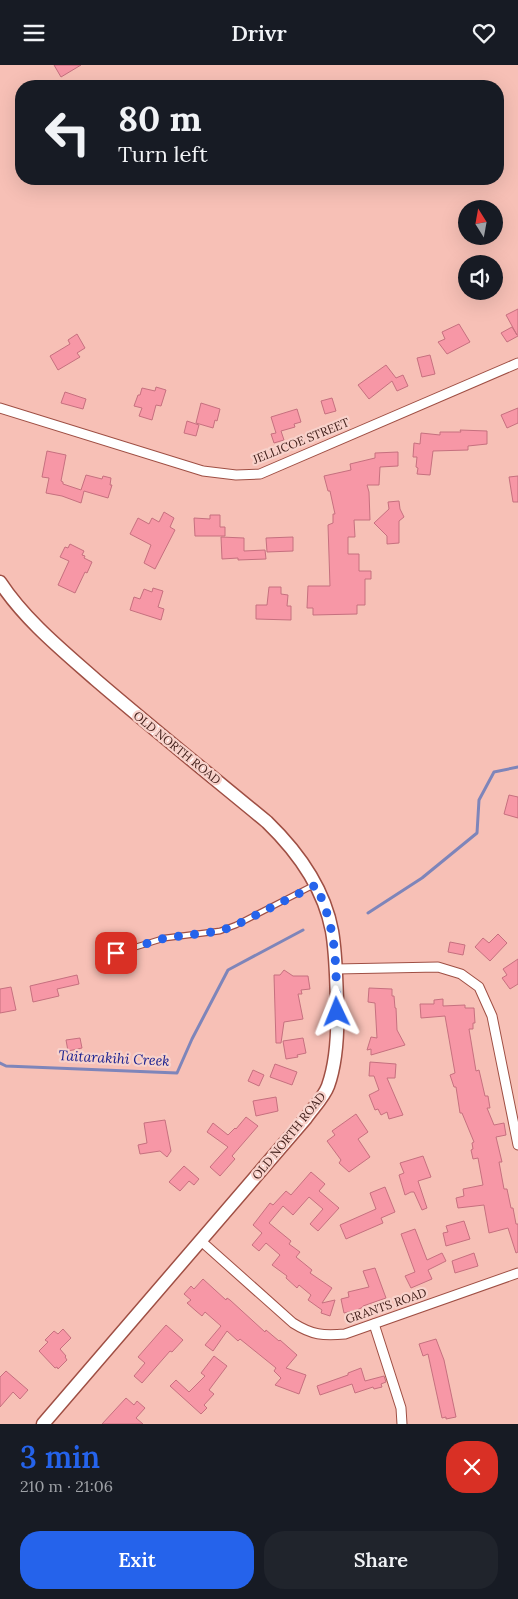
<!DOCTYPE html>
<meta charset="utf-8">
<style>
body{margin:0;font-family:Lora,serif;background:#20242c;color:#f1f3f6;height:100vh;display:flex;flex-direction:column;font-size:19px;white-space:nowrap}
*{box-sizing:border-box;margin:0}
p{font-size:16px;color:#9ea1a6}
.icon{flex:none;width:28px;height:28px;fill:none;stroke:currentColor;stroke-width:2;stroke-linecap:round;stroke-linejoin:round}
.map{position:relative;height:1359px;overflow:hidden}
.details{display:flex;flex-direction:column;background:#171b24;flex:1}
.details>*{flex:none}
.hud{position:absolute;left:15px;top:15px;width:489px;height:105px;border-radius:20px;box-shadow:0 5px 20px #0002;background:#171b24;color:#f1f3f6;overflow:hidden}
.needle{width:32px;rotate:349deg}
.fabs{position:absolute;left:458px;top:135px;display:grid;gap:10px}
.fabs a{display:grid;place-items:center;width:45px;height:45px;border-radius:50%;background:#171b24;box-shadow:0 5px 20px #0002;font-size:25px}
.pin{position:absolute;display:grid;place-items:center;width:42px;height:42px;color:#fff;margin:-21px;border-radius:10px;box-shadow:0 2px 8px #0006}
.me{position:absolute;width:55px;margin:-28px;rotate:358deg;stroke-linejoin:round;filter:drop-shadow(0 0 4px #0008)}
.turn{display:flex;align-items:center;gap:18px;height:105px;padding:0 20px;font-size:22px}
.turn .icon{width:65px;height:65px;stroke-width:2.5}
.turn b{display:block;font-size:35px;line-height:42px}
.round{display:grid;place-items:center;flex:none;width:52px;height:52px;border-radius:20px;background:#20242c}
.overview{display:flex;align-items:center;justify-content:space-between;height:85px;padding:0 20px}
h1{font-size:30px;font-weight:600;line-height:38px;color:#2563eb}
.cta{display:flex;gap:10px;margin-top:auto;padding:10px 20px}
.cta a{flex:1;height:58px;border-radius:20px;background:#2563eb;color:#fff;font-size:20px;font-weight:600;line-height:58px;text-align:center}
.cta a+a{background:#20242c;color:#f1f3f6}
header{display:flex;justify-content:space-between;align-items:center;height:65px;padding:0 20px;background:#171b24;font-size:22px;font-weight:600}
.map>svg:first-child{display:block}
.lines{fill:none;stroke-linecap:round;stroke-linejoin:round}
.stream{stroke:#7e85ba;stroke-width:3}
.building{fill:#f797a6;stroke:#c6707f}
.lane-casing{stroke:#9f4f44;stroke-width:7}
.street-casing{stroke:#9f4f44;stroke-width:11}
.secondary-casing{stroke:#9f4f44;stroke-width:15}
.lane{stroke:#fff;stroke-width:4.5}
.street{stroke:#fff;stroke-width:9}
.secondary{stroke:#fff;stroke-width:12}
.route{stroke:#2563eb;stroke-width:9;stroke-dasharray:0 16.2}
.labels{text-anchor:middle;stroke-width:4.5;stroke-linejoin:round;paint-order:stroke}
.street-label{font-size:12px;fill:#42201b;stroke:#f8d2cb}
.water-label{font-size:14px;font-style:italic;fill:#1b2290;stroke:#f8d2cb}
</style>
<header><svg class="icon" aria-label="menu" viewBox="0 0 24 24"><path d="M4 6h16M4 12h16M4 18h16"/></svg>Drivr<svg class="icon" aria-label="heart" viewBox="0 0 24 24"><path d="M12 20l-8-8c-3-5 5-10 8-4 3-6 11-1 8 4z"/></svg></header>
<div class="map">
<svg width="518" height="1359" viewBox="0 0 518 1359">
<rect width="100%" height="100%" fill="#f7c0b6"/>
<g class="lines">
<g class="stream">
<path d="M 368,848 L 422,813 L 477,768 L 479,735 L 494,707 L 518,702"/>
<path d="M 0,998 L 6,1001 L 177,1008 L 192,974 L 228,905 L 303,865"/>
</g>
</g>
<g class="building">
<path d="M 54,0 L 81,0 L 61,12 Z"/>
<path d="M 518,244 L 518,271 L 507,277 L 501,268 L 512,262 L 517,270 L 506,250 Z"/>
<path d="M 459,259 L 470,277 L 447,289 L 438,277 L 445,274 L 442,267 Z"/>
<path d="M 77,269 L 85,283 L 77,288 L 80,292 L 58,305 L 50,291 L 70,279 L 68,275 Z"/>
<path d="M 430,290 L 435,309 L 422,312 L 417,293 Z"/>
<path d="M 386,300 L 396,313 L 403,310 L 408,321 L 397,326 L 392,316 L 369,334 L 358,320 Z"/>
<path d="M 156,322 L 166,325 L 161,341 L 156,340 L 152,355 L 139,351 L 142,343 L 134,341 L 138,330 L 140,330 L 142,323 L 155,326 Z"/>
<path d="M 65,327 L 86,334 L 83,344 L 61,338 Z"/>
<path d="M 332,333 L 336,346 L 325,349 L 321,336 Z"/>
<path d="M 201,338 L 220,344 L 217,356 L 215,355 L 213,363 L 196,358 Z"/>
<path d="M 518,343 L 518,358 L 507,363 L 501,350 Z"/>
<path d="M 297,344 L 301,357 L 294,359 L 295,362 L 281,366 L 284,375 L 274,378 L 271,369 L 276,368 L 271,352 Z"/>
<path d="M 187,356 L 199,360 L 196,371 L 184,368 Z"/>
<path d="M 460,365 L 487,366 L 487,379 L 468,381 L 468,385 L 433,386 L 430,410 L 417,409 L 418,403 L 416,402 L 417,392 L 413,392 L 414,378 L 420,379 L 421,368 L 440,370 L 440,367 L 461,367 Z"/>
<path d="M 47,386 L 66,390 L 61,416 L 63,417 L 63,419 L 81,425 L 86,410 L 102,414 L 103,411 L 111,413 L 110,420 L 112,420 L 108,433 L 84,426 L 81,438 L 62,431 L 46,428 L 49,413 L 42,412 Z"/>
<path d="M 398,387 L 398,401 L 380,402 L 379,420 L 367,420 L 369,427 L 370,455 L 354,455 L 355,472 L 348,472 L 348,489 L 359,489 L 359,506 L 371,506 L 371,514 L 365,514 L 365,540 L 357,540 L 357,549 L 313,550 L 313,543 L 307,543 L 308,521 L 330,521 L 328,460 L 333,458 L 333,449 L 335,449 L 330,426 L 328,426 L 324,411 L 351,405 L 350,399 L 375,393 L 375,388 Z"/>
<path d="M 518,411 L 518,437 L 513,437 L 509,412 Z"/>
<path d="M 399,436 L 400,444 L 404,452 L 399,456 L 399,478 L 387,479 L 387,471 L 374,458 L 389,444 L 388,437 Z"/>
<path d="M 164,447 L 174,453 L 170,462 L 175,465 L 155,504 L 144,498 L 151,480 L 130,469 L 138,453 L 149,459 L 152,453 L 159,457 Z"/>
<path d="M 210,450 L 220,450 L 220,462 L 225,462 L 225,471 L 195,471 L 194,453 L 210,454 Z"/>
<path d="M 221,472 L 244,473 L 244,486 L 265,485 L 266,494 L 238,495 L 238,493 L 222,494 Z"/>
<path d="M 293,472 L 293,486 L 267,487 L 266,473 Z"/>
<path d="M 70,479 L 84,486 L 82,490 L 85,491 L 84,493 L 92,497 L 87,508 L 85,507 L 75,528 L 58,520 L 69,496 L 60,492 L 65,482 L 68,483 Z"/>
<path d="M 269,522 L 281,522 L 281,529 L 288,530 L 287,541 L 291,541 L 291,555 L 256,554 L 256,540 L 267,540 Z"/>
<path d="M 153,523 L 163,526 L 158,542 L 164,544 L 161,555 L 130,545 L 134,532 L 140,534 L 144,524 L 152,527 Z"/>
<path d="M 509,730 L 518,732 L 518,753 L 504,749 Z"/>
<path d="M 498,869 L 507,878 L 490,896 L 475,882 L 483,873 L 489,878 Z"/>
<path d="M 450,877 L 465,880 L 463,890 L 448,887 Z"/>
<path d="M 518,894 L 518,919 L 510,924 L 502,913 L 507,910 L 503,904 Z"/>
<path d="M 284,905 L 293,911 L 308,911 L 310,924 L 301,925 L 302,929 L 298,929 L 303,954 L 284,957 L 281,978 L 276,978 L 274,910 L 280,910 Z"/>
<path d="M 77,910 L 79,919 L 57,924 L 59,931 L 33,937 L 30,921 Z"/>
<path d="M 11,922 L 16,945 L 0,948 L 0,924 Z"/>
<path d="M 369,923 L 392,924 L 392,931 L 394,931 L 395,943 L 396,943 L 397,965 L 405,980 L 371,990 L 371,984 L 367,985 L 371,972 L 377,973 L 375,938 L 368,937 Z"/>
<path d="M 443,934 L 443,941 L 465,940 L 465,943 L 474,943 L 475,958 L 473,958 L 473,964 L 469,964 L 476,1006 L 479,1005 L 485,1031 L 488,1031 L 490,1043 L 487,1043 L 494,1060 L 504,1058 L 506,1070 L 496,1072 L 502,1097 L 499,1097 L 504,1124 L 507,1124 L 511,1143 L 513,1143 L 516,1159 L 518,1159 L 518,1187 L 516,1188 L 508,1163 L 489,1168 L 484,1140 L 458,1143 L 456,1133 L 464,1131 L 463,1124 L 483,1120 L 478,1093 L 473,1094 L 471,1085 L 473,1084 L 472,1078 L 474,1077 L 462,1048 L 460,1048 L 456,1022 L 454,1022 L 450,1010 L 455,1008 L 445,951 L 421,953 L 420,939 L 434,939 L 434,935 Z"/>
<path d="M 80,973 L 82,983 L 68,986 L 66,975 Z"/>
<path d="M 303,973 L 306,988 L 297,990 L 298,992 L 286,994 L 283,976 Z"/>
<path d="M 370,997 L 396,999 L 395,1013 L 387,1013 L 403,1050 L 389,1054 L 387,1047 L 381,1050 L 378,1044 L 375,1045 L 369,1030 L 379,1025 L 374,1011 L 369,1011 Z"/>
<path d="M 275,999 L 297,1007 L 292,1020 L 270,1012 Z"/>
<path d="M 253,1005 L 264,1010 L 259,1021 L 248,1016 Z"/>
<path d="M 276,1032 L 278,1046 L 256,1051 L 253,1036 Z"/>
<path d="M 356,1049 L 368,1067 L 358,1074 L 370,1092 L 349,1107 L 339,1098 L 341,1095 L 327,1076 L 335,1070 L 332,1066 Z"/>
<path d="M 246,1052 L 258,1061 L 232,1091 L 235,1094 L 220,1111 L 210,1102 L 228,1082 L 207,1067 L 213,1058 L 228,1070 L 235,1063 L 236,1064 Z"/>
<path d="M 165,1055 L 171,1086 L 167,1092 L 160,1086 L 140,1089 L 138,1080 L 147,1078 L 144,1058 Z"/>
<path d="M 423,1091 L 431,1112 L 418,1116 L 427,1143 L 422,1145 L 414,1127 L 411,1127 L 405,1130 L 399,1110 L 404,1108 L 400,1098 Z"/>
<path d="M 184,1101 L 199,1114 L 194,1120 L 189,1116 L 180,1126 L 169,1117 Z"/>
<path d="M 311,1107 L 325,1119 L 319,1126 L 339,1143 L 318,1166 L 310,1159 L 323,1144 L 309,1132 L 293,1150 L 283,1141 L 269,1158 L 291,1176 L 289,1179 L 300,1187 L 296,1192 L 312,1205 L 310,1208 L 332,1223 L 322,1238 L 335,1235 L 330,1251 L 321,1248 L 322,1245 L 308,1235 L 311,1230 L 299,1220 L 297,1223 L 286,1213 L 287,1211 L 272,1200 L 280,1190 L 266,1178 L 259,1186 L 252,1180 L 262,1168 L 253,1160 L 270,1138 L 273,1140 L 286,1126 L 291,1130 Z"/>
<path d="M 385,1122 L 395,1147 L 381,1153 L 383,1158 L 346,1174 L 340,1160 L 376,1144 L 370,1128 Z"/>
<path d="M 464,1156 L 470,1174 L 446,1181 L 443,1168 L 448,1167 L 446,1161 Z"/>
<path d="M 415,1164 L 427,1195 L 442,1188 L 446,1196 L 428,1205 L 432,1214 L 411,1223 L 405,1211 L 415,1207 L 401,1169 Z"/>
<path d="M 474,1188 L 478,1201 L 455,1208 L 452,1196 Z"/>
<path d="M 375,1203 L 386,1233 L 363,1241 L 363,1242 L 357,1245 L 344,1248 L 341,1234 L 349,1232 L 348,1227 L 369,1222 L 363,1206 Z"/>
<path d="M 203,1214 L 226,1235 L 227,1233 L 230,1235 L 265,1267 L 266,1265 L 279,1276 L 280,1275 L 297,1290 L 286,1303 L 306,1310 L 299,1329 L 275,1320 L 281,1313 L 274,1306 L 276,1303 L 240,1274 L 238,1276 L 227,1266 L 213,1286 L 205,1280 L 221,1261 L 205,1247 L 202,1251 L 196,1246 L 187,1238 L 191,1235 L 184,1229 L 191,1221 L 194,1224 Z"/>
<path d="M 166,1260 L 183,1275 L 172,1287 L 170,1286 L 142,1318 L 134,1311 L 145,1298 L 138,1292 Z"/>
<path d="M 63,1264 L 71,1273 L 60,1284 L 66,1291 L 65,1292 L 67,1295 L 58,1304 L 57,1302 L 55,1303 L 39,1286 L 48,1277 L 45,1275 L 54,1266 L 58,1269 Z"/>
<path d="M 436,1274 L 444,1295 L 456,1352 L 446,1354 L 446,1352 L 442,1353 L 428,1289 L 423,1291 L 419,1279 Z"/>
<path d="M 214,1291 L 227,1301 L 209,1325 L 214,1329 L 204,1340 L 207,1343 L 201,1349 L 170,1321 L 176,1315 L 189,1327 L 205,1311 L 201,1308 Z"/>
<path d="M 361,1303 L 365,1316 L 384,1311 L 386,1317 L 381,1319 L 382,1322 L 374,1324 L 373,1322 L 355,1328 L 352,1319 L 320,1330 L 317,1321 L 348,1310 L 348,1308 Z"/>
<path d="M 6,1306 L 28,1325 L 20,1334 L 13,1327 L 0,1342 L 0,1312 Z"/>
<path d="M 126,1333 L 134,1340 L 137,1336 L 145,1343 L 136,1353 L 143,1359 L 102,1359 Z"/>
</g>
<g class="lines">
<g class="lane-casing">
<path id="lane" d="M 100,893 L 165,873 L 220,866 L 236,860 L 314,820"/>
</g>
<g class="street-casing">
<g id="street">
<path d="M 0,343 L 203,406 L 236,410 L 260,409 L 518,298"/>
<path d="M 336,904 L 438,902 L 461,909 L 479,922 L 492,951 L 518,1080"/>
<path d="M 201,1176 L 293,1258 C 312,1270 323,1271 345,1269 L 518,1208"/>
<path d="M 374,1259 L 401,1343 L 402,1359"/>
</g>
</g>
<g class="secondary-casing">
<path id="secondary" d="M 0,517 C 25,555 62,585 96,615 C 152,663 210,710 267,757 C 298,787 324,823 332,866 C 336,889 336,912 337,935 C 338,961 337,996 328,1021 C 324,1032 313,1043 306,1053 L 43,1359"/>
</g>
<use href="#lane" class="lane"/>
<use href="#street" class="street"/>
<use href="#secondary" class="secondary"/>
</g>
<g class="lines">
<path class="route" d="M 116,888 L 165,873 L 220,866 L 236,860 L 316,820 C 322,834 328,849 331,864 C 337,891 336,920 337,947"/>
</g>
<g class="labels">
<g class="street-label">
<text transform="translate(301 376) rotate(-22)" y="4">JELLICOE STREET</text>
<text transform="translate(177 683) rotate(39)" y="4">OLD NORTH ROAD</text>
<text transform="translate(289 1071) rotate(-51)" y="4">OLD NORTH ROAD</text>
<text transform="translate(386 1241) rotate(-19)" y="4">GRANTS ROAD</text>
</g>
<g class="water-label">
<text transform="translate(114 993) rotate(3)" y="5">Taitarakihi Creek</text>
</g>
</g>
</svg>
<div class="fabs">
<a><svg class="needle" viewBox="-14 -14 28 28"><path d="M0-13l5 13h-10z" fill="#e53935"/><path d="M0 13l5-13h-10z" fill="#9ea1a6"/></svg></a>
<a><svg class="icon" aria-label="sound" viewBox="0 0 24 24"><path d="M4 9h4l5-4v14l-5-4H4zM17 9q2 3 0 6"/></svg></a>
</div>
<div class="pin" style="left:116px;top:888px;background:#d93025"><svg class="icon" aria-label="arrive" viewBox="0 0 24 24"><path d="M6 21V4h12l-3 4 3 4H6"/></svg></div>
<svg class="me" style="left:337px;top:947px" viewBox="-20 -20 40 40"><path d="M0-17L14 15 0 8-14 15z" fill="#2563eb" stroke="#fff" stroke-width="4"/></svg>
<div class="hud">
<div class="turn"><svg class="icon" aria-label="left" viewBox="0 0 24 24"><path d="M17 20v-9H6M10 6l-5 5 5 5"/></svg><div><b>80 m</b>Turn left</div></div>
</div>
</div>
<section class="details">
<div class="overview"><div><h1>3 min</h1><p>210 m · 21:06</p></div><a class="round" style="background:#d93025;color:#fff"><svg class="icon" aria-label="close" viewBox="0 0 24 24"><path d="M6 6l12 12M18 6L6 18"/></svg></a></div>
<div class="cta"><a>Exit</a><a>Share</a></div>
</section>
